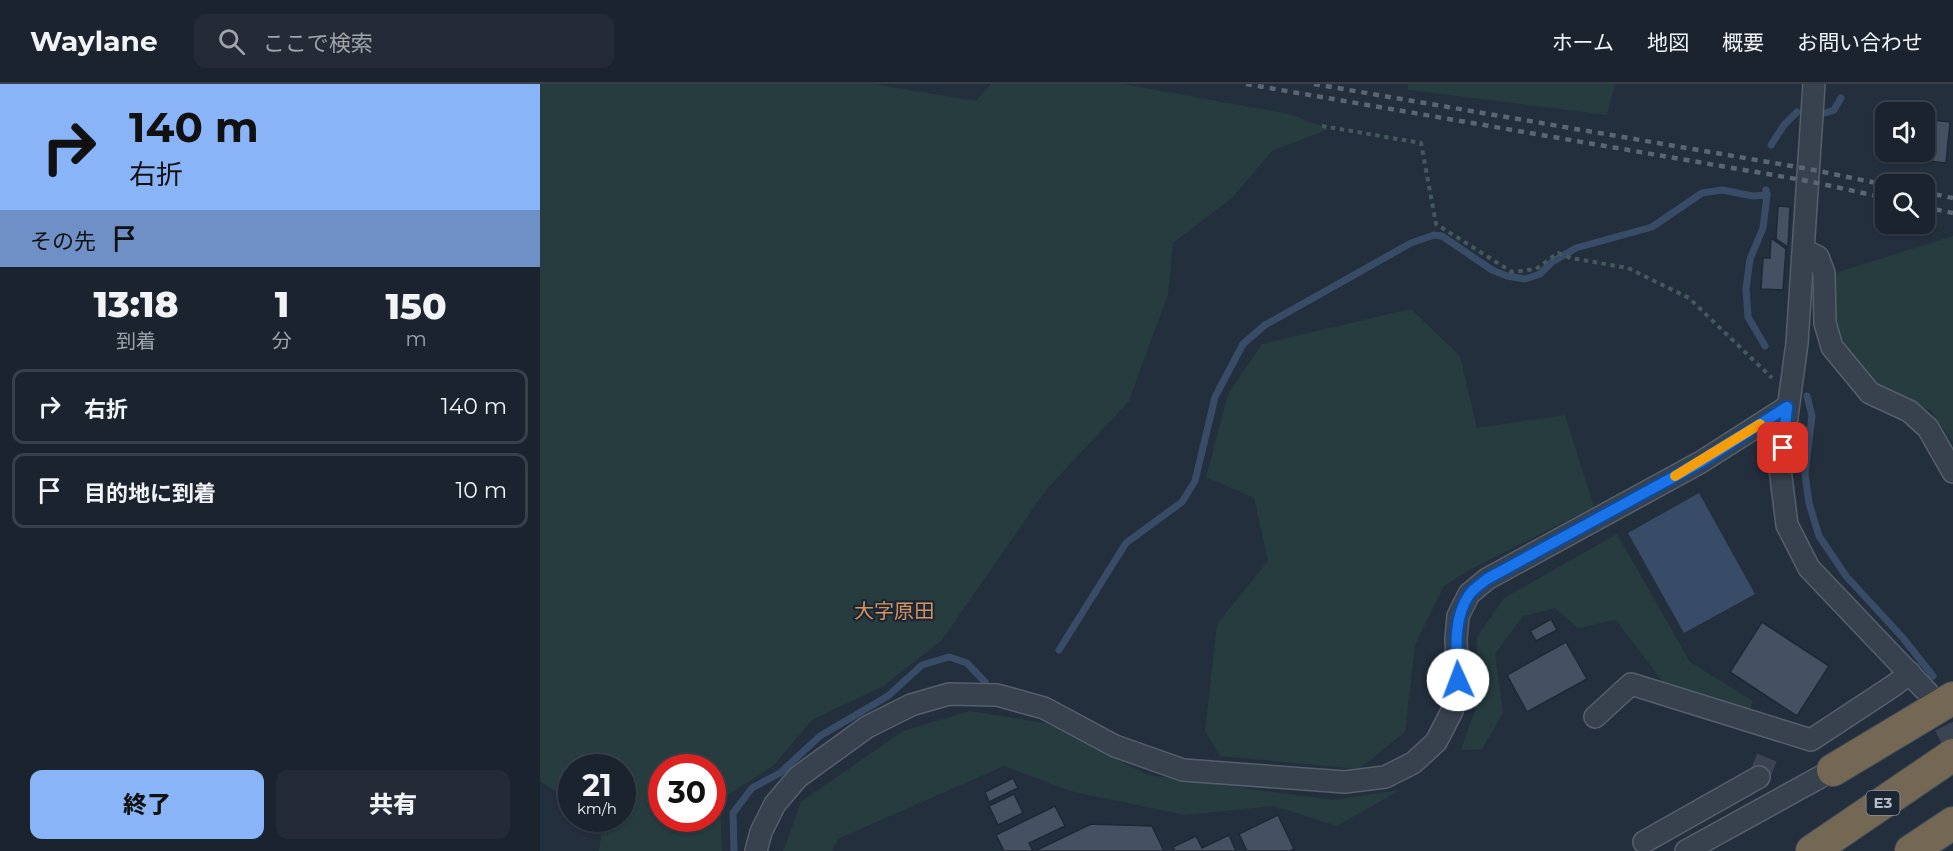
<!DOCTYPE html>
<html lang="ja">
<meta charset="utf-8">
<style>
body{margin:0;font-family:Montserrat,"Noto Sans JP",sans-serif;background:#242b36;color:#f1f3f6;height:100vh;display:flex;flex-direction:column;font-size:22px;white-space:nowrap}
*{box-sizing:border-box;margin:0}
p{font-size:20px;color:#a0a4aa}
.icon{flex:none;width:33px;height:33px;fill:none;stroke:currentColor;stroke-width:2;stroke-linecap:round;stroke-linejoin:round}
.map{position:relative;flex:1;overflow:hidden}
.side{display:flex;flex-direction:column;background:#1b232e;width:540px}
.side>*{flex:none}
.guide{background:#8ab4f8;color:#111;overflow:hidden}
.controls{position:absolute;left:1335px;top:18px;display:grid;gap:12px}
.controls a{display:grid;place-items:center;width:60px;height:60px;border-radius:12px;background:#1b232e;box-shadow:0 2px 4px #0004,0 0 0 2px #39404a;font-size:30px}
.speed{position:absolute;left:18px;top:670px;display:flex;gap:12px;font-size:30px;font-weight:700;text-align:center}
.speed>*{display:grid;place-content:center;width:78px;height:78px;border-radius:50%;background:#1b232e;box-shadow:0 2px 4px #0004,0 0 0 2px #39404a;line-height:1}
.speed small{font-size:15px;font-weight:400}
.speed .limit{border:9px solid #d22;background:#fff;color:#111}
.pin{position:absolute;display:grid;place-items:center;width:51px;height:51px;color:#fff;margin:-26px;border-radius:12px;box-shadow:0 3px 9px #0006}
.me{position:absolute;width:66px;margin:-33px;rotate:358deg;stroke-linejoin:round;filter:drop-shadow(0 0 4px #0008)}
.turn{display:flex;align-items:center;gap:21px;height:126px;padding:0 30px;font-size:27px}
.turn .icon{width:78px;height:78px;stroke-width:2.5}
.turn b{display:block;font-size:42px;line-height:51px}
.then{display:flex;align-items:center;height:57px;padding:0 30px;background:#0003;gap:12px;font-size:22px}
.eta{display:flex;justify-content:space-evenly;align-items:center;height:102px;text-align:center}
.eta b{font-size:36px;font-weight:800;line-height:42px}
.action{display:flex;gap:12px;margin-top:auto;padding:12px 30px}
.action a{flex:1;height:69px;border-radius:12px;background:#8ab4f8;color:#111;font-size:24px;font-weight:800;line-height:69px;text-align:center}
.action a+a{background:#242b36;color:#f1f3f6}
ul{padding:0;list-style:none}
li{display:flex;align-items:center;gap:18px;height:75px;margin:0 12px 9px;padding:0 18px;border:3px solid #39404a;border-radius:12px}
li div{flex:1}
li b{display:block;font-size:22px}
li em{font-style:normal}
header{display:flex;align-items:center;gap:36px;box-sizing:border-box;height:84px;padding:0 30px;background:#1b232e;border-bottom:2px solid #39404a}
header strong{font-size:28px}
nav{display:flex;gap:33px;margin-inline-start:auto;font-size:21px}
.search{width:420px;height:54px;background:#242b36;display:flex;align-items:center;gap:15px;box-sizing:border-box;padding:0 21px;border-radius:12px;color:#a0a4aa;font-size:22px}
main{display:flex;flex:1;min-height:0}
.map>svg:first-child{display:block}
.green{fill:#263c3f;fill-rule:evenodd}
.water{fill:#394c67}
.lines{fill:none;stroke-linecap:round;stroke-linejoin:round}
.stream{stroke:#394c67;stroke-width:7}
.building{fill:#455162;stroke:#1f2835;stroke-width:1.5}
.minor-tunnel{stroke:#3a4453;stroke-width:21;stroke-dasharray:21 10;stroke-linecap:butt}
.minor-casing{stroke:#565f6c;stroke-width:24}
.highway-casing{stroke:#434c59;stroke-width:34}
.path{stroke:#44595c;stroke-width:4;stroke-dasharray:4.5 4.5;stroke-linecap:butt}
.minor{stroke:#38414e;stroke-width:21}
.highway{stroke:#746855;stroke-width:32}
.rail{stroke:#5a6575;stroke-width:4.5;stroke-dasharray:6 6;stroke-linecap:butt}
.route-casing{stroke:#114b97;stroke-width:15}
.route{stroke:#1a73e8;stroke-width:10}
.slow{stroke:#f59e0b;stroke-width:10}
.labels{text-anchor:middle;stroke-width:4.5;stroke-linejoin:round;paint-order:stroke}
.shield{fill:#1d2633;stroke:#878f9c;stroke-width:1.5}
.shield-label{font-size:15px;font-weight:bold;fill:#b4bcc9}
.quarter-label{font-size:20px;fill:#d59563;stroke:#1d2633}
</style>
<header>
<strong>Waylane</strong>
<div class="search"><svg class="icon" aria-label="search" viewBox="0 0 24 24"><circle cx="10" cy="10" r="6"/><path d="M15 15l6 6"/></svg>ここで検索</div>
<nav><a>ホーム</a><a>地図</a><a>概要</a><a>お問い合わせ</a></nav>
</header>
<main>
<section class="side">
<div class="guide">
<div class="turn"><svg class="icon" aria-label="right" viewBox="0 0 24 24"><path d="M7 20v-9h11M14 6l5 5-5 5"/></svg><div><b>140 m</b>右折</div></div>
<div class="then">その先<svg class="icon" aria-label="arrive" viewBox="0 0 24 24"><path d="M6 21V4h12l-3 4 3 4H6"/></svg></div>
</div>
<div class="eta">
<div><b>13:18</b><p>到着</p></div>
<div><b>1</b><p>分</p></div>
<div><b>150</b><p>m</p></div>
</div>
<ul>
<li><svg class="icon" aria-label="right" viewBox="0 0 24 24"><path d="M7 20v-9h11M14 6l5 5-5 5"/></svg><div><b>右折</b></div><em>140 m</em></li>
<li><svg class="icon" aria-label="arrive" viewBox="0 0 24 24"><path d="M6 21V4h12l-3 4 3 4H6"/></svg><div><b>目的地に到着</b></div><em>10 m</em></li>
</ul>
<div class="action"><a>終了</a><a>共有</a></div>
</section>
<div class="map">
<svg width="1413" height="767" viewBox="0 0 1413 767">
<rect width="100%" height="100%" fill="#242f3e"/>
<g class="green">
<path d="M 0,0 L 333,0 L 436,17 L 451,0 L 583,0 L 749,30 L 789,45 L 732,67 L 693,113 L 633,159 L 628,210 L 589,317 L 506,406 L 402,556 L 345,601 L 272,636 L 233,682 L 180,716 L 182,767 L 59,767 L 63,739 L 57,735 L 82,735 L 82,684 L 32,684 L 31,718 L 0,697 ZM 122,684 L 172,684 L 172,735 L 122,735 Z"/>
<path d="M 868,0 L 1075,0 L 1067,31 L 868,6 Z"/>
<path d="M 1413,152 L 1413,358 L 1391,327 L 1335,302 L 1296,254 L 1292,190 Z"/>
<path d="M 871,225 L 920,272 L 937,344 L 1025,331 L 1054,423 L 929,486 L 904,502 L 875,561 L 865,648 L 819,685 L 680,672 L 665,647 L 677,540 L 728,477 L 714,414 L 666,393 L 688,310 L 722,260 Z"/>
<path d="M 1077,450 L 1150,578 L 1213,617 L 1205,642 L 1126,602 L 1076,536 L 1038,544 L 1015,524 L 983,532 L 955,570 L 963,629 L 942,665 L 921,666 L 937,620 L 937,553 L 964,514 Z"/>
<path d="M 430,627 L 505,639 L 608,691 L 793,716 L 860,706 L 797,742 L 734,722 L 645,731 L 530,707 L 464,682 L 298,755 L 292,767 L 243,767 L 261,718 L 363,647 Z"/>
</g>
<path class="water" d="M 1159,409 L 1215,510 L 1144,549 L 1088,449 Z"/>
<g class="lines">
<g class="stream">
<path d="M 1285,29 L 1294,26 L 1301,14"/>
<path d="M 1231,61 L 1244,41 L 1257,28"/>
<path d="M 1225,262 L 1208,233 L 1206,205 L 1210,175 L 1223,144 L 1227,111 L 1226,106"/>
<path d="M 1267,312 L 1272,332 L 1265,390 L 1269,419 L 1279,452 L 1306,492 L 1363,554 L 1393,592"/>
<path d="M 519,566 L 586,459 L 642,418 L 655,397 L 675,313 L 703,260 L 725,241 L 871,159 L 894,151 L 902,152 L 952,186 L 967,192 L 985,195 L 1000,190 L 1012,178 L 1036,164 L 1112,143 L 1162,109 L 1182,106 L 1213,112 L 1227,111"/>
<path d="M 194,767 L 193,729 L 212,704 L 240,689 L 280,652 L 348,612 L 382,581 L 409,573 L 427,579 L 445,598"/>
</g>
</g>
<g class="building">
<path d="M 1341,31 L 1346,31 L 1346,68 L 1384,68 L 1384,35 L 1410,38 L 1406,79 L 1337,71 Z"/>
<path d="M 1238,122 L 1250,123 L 1248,163 L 1236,155 Z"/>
<path d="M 1231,154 L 1246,165 L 1243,206 L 1221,205 L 1223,174 L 1230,174 Z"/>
<path d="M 1011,535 L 1017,546 L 996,557 L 990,547 Z"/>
<path d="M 1222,538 L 1289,582 L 1257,632 L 1190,588 Z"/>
<path d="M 1026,558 L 1047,595 L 987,628 L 967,591 Z"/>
<path d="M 473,694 L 478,704 L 449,718 L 445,708 Z"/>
<path d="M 474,710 L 483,729 L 458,741 L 449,722 Z"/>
<path d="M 515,722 L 525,742 L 489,759 L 493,767 L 464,767 L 456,751 Z"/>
<path d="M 738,731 L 754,765 L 750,767 L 707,767 L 699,750 Z"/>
<path d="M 551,740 L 612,742 L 624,767 L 495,767 Z"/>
<path d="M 689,751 L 696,767 L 635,767 L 633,763 L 656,752 L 662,764 Z"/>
</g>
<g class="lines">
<g class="minor-tunnel">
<path d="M 1391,614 L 1413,659"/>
<path d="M 1219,693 L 1230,666"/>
</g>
<g class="minor-casing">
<g id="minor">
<path d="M 1274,0 L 1257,259 L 1240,385 L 1247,441 L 1269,484 L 1388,609"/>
<path d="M 1264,166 L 1278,173 L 1284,189 L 1285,239 L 1292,263 L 1330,309 L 1369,327 L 1388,344 L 1413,388"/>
<path d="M 1055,633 L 1091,600 L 1271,656 L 1353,602 L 1370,589"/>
<path d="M 1104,758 L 1219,693"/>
<path d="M 216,767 L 221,748 L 235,720 L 258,693 L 327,643 L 371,621 L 409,610 L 457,611 L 504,624 L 575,662 L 643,686 L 805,698 L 845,693 L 873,679 L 896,658 L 912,627 L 918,596 L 916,556 L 918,532 L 929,510 L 947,495 L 1161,378 L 1247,323"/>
<path d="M 1146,767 L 1293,686"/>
</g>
</g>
<g class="highway-casing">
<g id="highway">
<path d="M 1293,686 L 1413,614"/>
<path d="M 1272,767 L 1413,671"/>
<path d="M 1371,767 L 1413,739"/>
</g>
</g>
<path class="path" d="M 782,42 L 881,59 L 896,140 L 972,188 L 996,185 L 1018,169 L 1031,174 L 1088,184 L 1149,214 L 1232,294"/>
<use href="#minor" class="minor"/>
<use href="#highway" class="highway"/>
<g class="rail">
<path d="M 706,0 L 1268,97 L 1346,114"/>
<path d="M 774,0 L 1269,85 L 1346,101"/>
<path d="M 1384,108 L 1413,114"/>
<path d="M 1384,123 L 1413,129"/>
</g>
</g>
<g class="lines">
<g class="route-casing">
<path id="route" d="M 918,596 C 917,568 912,536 929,511 C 933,505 941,500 947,495 L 1161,378 L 1247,323 L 1243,364"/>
</g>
<use href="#route" class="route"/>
<path class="slow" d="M 1135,392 L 1220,340"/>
</g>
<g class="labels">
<rect class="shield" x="1326.5" y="707" width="33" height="24" rx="4.5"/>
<g class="shield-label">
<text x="1343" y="724">E3</text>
</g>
<g class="quarter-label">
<text x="354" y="534">大字原田</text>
</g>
</g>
</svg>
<div class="controls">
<a><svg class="icon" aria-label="sound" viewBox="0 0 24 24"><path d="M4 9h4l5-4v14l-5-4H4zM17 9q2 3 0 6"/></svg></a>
<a><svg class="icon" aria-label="search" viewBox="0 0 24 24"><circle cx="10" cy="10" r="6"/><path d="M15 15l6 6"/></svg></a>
</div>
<div class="speed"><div>21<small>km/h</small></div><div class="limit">30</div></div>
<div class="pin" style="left:1243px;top:364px;background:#d93025"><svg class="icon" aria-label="arrive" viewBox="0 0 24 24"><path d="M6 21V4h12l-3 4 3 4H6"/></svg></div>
<svg class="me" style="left:918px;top:596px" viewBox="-20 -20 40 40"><circle r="19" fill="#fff"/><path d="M0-13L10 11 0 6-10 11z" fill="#1a73e8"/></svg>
</div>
</main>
